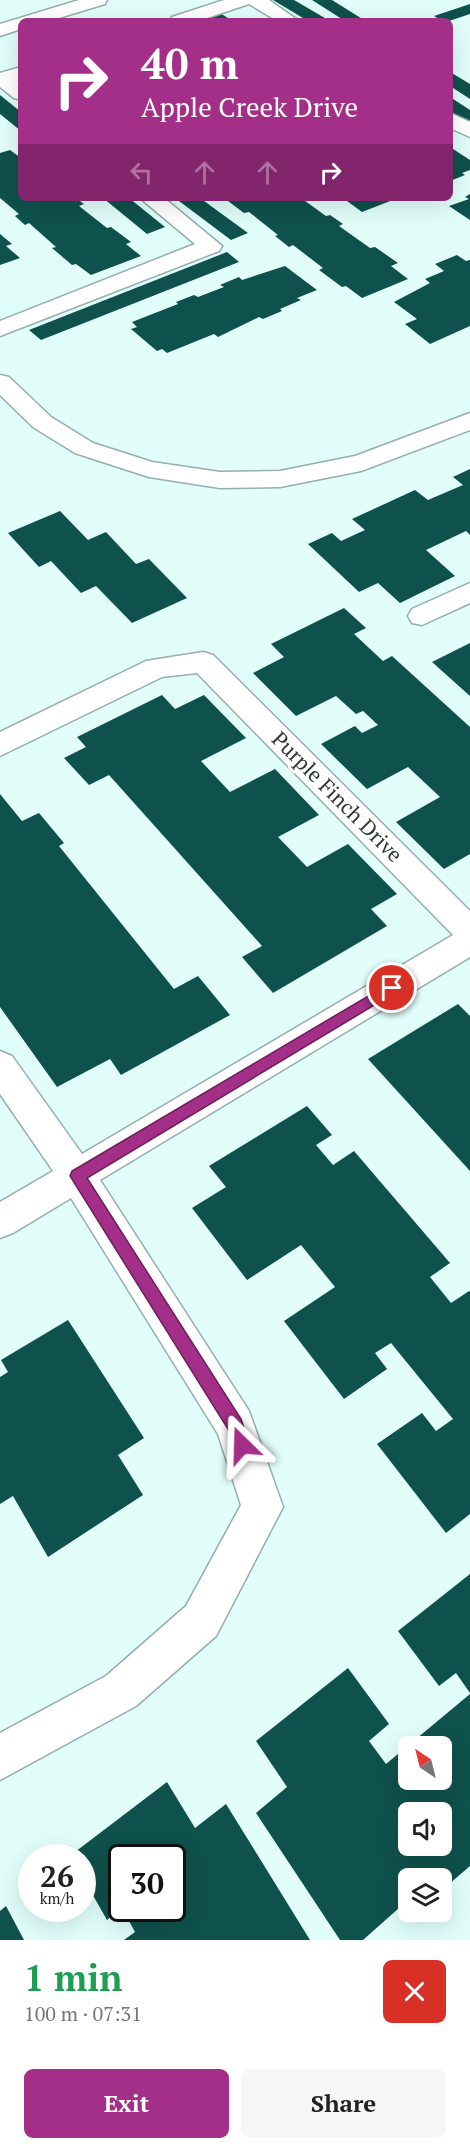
<!DOCTYPE html>
<meta charset="utf-8">
<style>
body{margin:0;font-family:"PT Serif",serif;background:#f6f6f6;color:#222;height:100vh;display:flex;flex-direction:column;font-size:22px;white-space:nowrap}
*{box-sizing:border-box;margin:0}
p{font-size:20px;color:#767676}
.icon{flex:none;width:33px;height:33px;fill:none;stroke:currentColor;stroke-width:2;stroke-linecap:round;stroke-linejoin:round}
.map{position:relative;height:1940px;overflow:hidden}
.drawer{display:flex;flex-direction:column;background:#fff;flex:1}
.drawer>*{flex:none}
.banner{position:absolute;left:18px;top:18px;width:435px;height:183px;border-radius:9px;box-shadow:0 6px 24px #0002;background:#a42f89;color:#fff;overflow:hidden}
.needle{width:39px;rotate:325deg}
.controls{position:absolute;left:398px;top:1736px;display:grid;gap:12px}
.controls a{display:grid;place-items:center;width:54px;height:54px;border-radius:9px;background:#fff;box-shadow:0 6px 24px #0002;font-size:30px}
.speed{position:absolute;left:18px;top:1844px;display:flex;gap:12px;font-size:30px;font-weight:700;text-align:center}
.speed>*{display:grid;place-content:center;width:78px;height:78px;border-radius:50%;background:#fff;box-shadow:0 6px 24px #0002;line-height:1}
.speed small{font-size:15px;font-weight:400}
.speed .limit{border:3px solid #111;border-radius:9px;background:#fff;color:#111}
.pin{position:absolute;display:grid;place-items:center;width:51px;height:51px;color:#fff;margin:-26px;border:3px solid #fff;border-radius:50%;box-shadow:0 2px 6px #0007}
.me{position:absolute;width:66px;margin:-33px;rotate:338deg;stroke-linejoin:round;filter:drop-shadow(0 0 4px #0008)}
.turn{display:flex;align-items:center;gap:21px;height:126px;padding:0 24px;font-size:27px}
.turn .icon{width:78px;height:78px;stroke-width:2.5}
.turn b{display:block;font-size:42px;line-height:51px}
.lanes{display:flex;align-items:center;height:57px;padding:0 24px;background:#0003;justify-content:center;gap:30px;direction:ltr}
.lanes .off{opacity:.35}
.round{display:grid;place-items:center;flex:none;width:63px;height:63px;border-radius:9px;background:#f6f6f6}
.overview{display:flex;align-items:center;justify-content:space-between;height:102px;padding:0 24px}
h1{font-size:36px;font-weight:800;line-height:45px;color:#1e9e55}
.button{display:flex;gap:12px;margin-top:auto;padding:12px 24px}
.button a{flex:1;height:69px;border-radius:9px;background:#a42f89;color:#fff;font-size:24px;font-weight:800;line-height:69px;text-align:center}
.button a+a{background:#f6f6f6;color:#222}
.map>svg:first-child{display:block}
.building{fill:#0f514c;fill-rule:evenodd}
.lines{fill:none;stroke-linecap:round;stroke-linejoin:round}
.minor-casing{stroke:#94afac;stroke-width:3}
.minor{fill:#fff;fill-rule:evenodd}
.route{fill:#a42f89;stroke:#6b1f59;stroke-width:1.5}
.labels{text-anchor:middle;stroke-width:6;stroke-linejoin:round;paint-order:stroke}
.street-label{font-size:21px;fill:#2f3a38;stroke:#fff}
</style>
<div class="map">
<svg width="470" height="1940" viewBox="0 0 470 1940">
<rect width="100%" height="100%" fill="#e1fefb"/>
<g class="building">
<path d="M 273,0 L 294,0 L 330,21 L 308,21 Z"/>
<path d="M 312,0 L 332,0 L 364,20 L 345,21 Z"/>
<path d="M 470,4 L 470,14 L 449,21 L 442,21 L 434,16 Z"/>
<path d="M 220,13 L 231,20 L 198,21 Z"/>
<path d="M 450,72 L 470,84 L 470,99 L 450,86 Z"/>
<path d="M 0,95 L 21,112 L 21,131 L 0,114 Z"/>
<path d="M 450,97 L 470,110 L 470,124 L 450,111 Z"/>
<path d="M 450,147 L 470,160 L 470,170 L 462,173 L 465,175 L 450,181 Z"/>
<path d="M 10,150 L 21,158 L 21,198 L 76,198 L 84,204 L 79,206 L 107,228 L 111,227 L 131,242 L 126,244 L 141,256 L 91,275 L 76,264 L 72,265 L 52,248 L 56,247 L 29,223 L 25,225 L 15,216 L 19,214 L 0,198 L 0,153 Z"/>
<path d="M 470,194 L 470,220 L 449,206 L 469,199 L 465,197 Z"/>
<path d="M 103,198 L 129,198 L 165,227 L 147,234 Z"/>
<path d="M 175,198 L 200,198 L 248,233 L 231,240 Z"/>
<path d="M 224,198 L 301,198 L 326,216 L 330,215 L 343,224 L 339,226 L 370,248 L 375,247 L 398,263 L 391,266 L 408,279 L 362,298 L 346,286 L 342,287 L 319,270 L 323,268 L 293,245 L 289,247 L 275,236 L 278,235 L 249,212 L 244,213 Z"/>
<path d="M 343,198 L 398,198 L 362,212 Z"/>
<path d="M 0,234 L 12,244 L 6,246 L 20,258 L 0,265 Z"/>
<path d="M 227,252 L 239,262 L 41,340 L 29,330 Z"/>
<path d="M 457,255 L 466,261 L 470,260 L 470,326 L 430,344 L 405,324 L 417,319 L 394,302 L 430,283 L 425,279 L 444,271 L 435,264 Z"/>
<path d="M 285,266 L 317,290 L 297,298 L 301,300 L 280,309 L 282,311 L 263,319 L 259,317 L 218,337 L 214,334 L 167,353 L 162,349 L 157,351 L 131,329 L 137,327 L 132,322 L 178,304 L 176,302 L 194,295 L 198,297 L 224,287 L 220,285 L 239,277 L 242,280 Z"/>
<path d="M 470,469 L 470,535 L 466,531 L 426,550 L 455,576 L 400,603 L 378,583 L 359,592 L 308,544 L 332,533 L 341,541 L 365,530 L 352,519 L 415,490 L 428,500 L 463,485 L 453,477 Z"/>
<path d="M 60,511 L 88,540 L 106,532 L 136,564 L 149,559 L 187,598 L 132,623 L 96,586 L 81,593 L 51,561 L 39,567 L 8,533 Z"/>
<path d="M 344,608 L 366,628 L 354,634 L 383,661 L 392,656 L 470,727 L 470,854 L 444,869 L 396,822 L 440,797 L 408,767 L 367,789 L 321,744 L 355,726 L 362,733 L 378,725 L 363,711 L 356,714 L 336,696 L 296,716 L 253,673 L 284,657 L 271,644 Z"/>
<path d="M 470,643 L 470,696 L 432,662 Z"/>
<path d="M 162,695 L 175,709 L 204,695 L 246,738 L 201,761 L 230,792 L 275,769 L 319,815 L 278,837 L 307,867 L 348,844 L 397,894 L 371,909 L 387,926 L 273,993 L 242,957 L 262,946 L 109,775 L 89,785 L 64,758 L 86,747 L 77,737 Z"/>
<path d="M 0,794 L 22,821 L 39,813 L 64,843 L 59,846 L 174,989 L 198,976 L 230,1015 L 121,1075 L 110,1059 L 57,1087 L 0,1007 Z"/>
<path d="M 458,1004 L 470,1016 L 470,1171 L 368,1059 Z"/>
<path d="M 307,1106 L 332,1135 L 316,1145 L 333,1165 L 354,1151 L 450,1263 L 430,1277 L 451,1303 L 469,1291 L 470,1292 L 470,1514 L 446,1533 L 377,1444 L 422,1413 L 436,1431 L 453,1419 L 391,1343 L 375,1353 L 387,1369 L 344,1399 L 284,1321 L 335,1287 L 301,1245 L 247,1280 L 192,1208 L 226,1187 L 209,1166 Z"/>
<path d="M 68,1320 L 144,1438 L 118,1455 L 143,1495 L 48,1557 L 13,1496 L 0,1504 L 0,1377 L 8,1372 L 1,1360 Z"/>
<path d="M 470,1574 L 470,1693 L 456,1673 L 439,1686 L 398,1631 Z"/>
<path d="M 348,1668 L 389,1724 L 369,1741 L 386,1764 L 470,1694 L 470,1866 L 441,1891 L 441,1878 L 408,1878 L 408,1900 L 363,1940 L 340,1940 L 256,1813 L 287,1787 L 256,1741 ZM 408,1746 L 441,1746 L 441,1779 L 408,1779 ZM 408,1812 L 441,1812 L 441,1845 L 408,1845 Z"/>
<path d="M 167,1782 L 195,1828 L 226,1804 L 310,1940 L 124,1940 L 135,1932 L 122,1908 L 107,1920 L 82,1876 L 82,1857 L 71,1855 ZM 122,1857 L 172,1857 L 172,1908 L 122,1908 Z"/>
<path d="M 6,1906 L 24,1940 L 0,1940 L 0,1911 Z"/>
</g>
<g class="lines">
<g class="minor-casing">
<g id="minor">
<path d="M 79,0 L 107,0 L 105,4 L 49,21 L 21,21 L 21,29 L 0,36 L 0,24 Z"/>
<path d="M 224,0 L 269,0 L 299,21 L 277,21 L 249,4 L 198,21 L 170,21 L 172,17 Z"/>
<path d="M 21,67 L 21,79 L 17,81 L 21,84 L 21,100 L 14,98 L 0,87 L 0,73 Z"/>
<path d="M 450,113 L 470,122 L 470,137 L 450,128 Z"/>
<path d="M 140,198 L 164,198 L 222,246 L 219,251 L 0,336 L 0,321 L 195,244 Z"/>
<path d="M 0,375 L 9,377 L 51,417 L 93,443 L 152,462 L 220,472 L 280,471 L 355,456 L 470,413 L 470,430 L 361,471 L 280,487 L 220,488 L 149,477 L 75,453 L 33,427 L 0,395 Z"/>
<path d="M 470,583 L 470,603 L 422,625 L 412,623 L 408,616 L 412,609 Z"/>
<path d="M 203,652 L 213,655 L 470,911 L 470,957 L 100,1180 L 249,1411 L 283,1507 L 216,1636 L 136,1706 L 0,1780 L 0,1733 L 106,1676 L 186,1606 L 241,1505 L 218,1434 L 71,1198 L 13,1233 L 0,1238 L 0,1202 L 53,1171 L 0,1094 L 0,1051 L 12,1056 L 82,1154 L 453,935 L 197,673 L 162,677 L 0,756 L 0,732 L 146,661 Z"/>
</g>
</g>
<use href="#minor" class="minor"/>
</g>
<path class="route" d="M 392,982 L 396,984 L 398,988 L 396,992 L 87,1178 L 241,1419 L 250,1445 L 248,1451 L 242,1454 L 236,1451 L 228,1429 L 70,1176 L 72,1171 Z"/>
<g class="labels">
<g class="street-label">
<text transform="translate(337 797) rotate(45)" y="7">Purple Finch Drive</text>
</g>
</g>
</svg>
<div class="controls">
<a><svg class="needle" viewBox="-14 -14 28 28"><path d="M0-13l5 13h-10z" fill="#e53935"/><path d="M0 13l5-13h-10z" fill="#767676"/></svg></a>
<a><svg class="icon" aria-label="sound" viewBox="0 0 24 24"><path d="M4 9h4l5-4v14l-5-4H4zM17 9q2 3 0 6"/></svg></a>
<a><svg class="icon" aria-label="layers" viewBox="0 0 24 24"><path d="M12 4l9 5-9 5-9-5zM3 14l9 5 9-5"/></svg></a>
</div>
<div class="speed"><div>26<small>km/h</small></div><div class="limit">30</div></div>
<div class="pin" style="left:392px;top:988px;background:#d93025"><svg class="icon" aria-label="arrive" viewBox="0 0 24 24"><path d="M6 21V4h12l-3 4 3 4H6"/></svg></div>
<svg class="me" style="left:242px;top:1445px" viewBox="-20 -20 40 40"><path d="M0-17L14 15 0 8-14 15z" fill="#a42f89" stroke="#fff" stroke-width="4"/></svg>
<div class="banner">
<div class="turn"><svg class="icon" aria-label="right" viewBox="0 0 24 24"><path d="M7 20v-9h11M14 6l5 5-5 5"/></svg><div><b>40 m</b>Apple Creek Drive</div></div>
<div class="lanes"><svg class="icon off" aria-label="left" viewBox="0 0 24 24"><path d="M17 20v-9H6M10 6l-5 5 5 5"/></svg><svg class="icon off" aria-label="ahead" viewBox="0 0 24 24"><path d="M12 20V5M6 11l6-6 6 6"/></svg><svg class="icon off" aria-label="ahead" viewBox="0 0 24 24"><path d="M12 20V5M6 11l6-6 6 6"/></svg><svg class="icon" aria-label="right" viewBox="0 0 24 24"><path d="M7 20v-9h11M14 6l5 5-5 5"/></svg></div>
</div>
</div>
<section class="drawer">
<div class="overview"><div><h1>1 min</h1><p>100 m · 07:31</p></div><a class="round" style="background:#d93025;color:#fff"><svg class="icon" aria-label="close" viewBox="0 0 24 24"><path d="M6 6l12 12M18 6L6 18"/></svg></a></div>
<div class="button"><a>Exit</a><a>Share</a></div>
</section>
